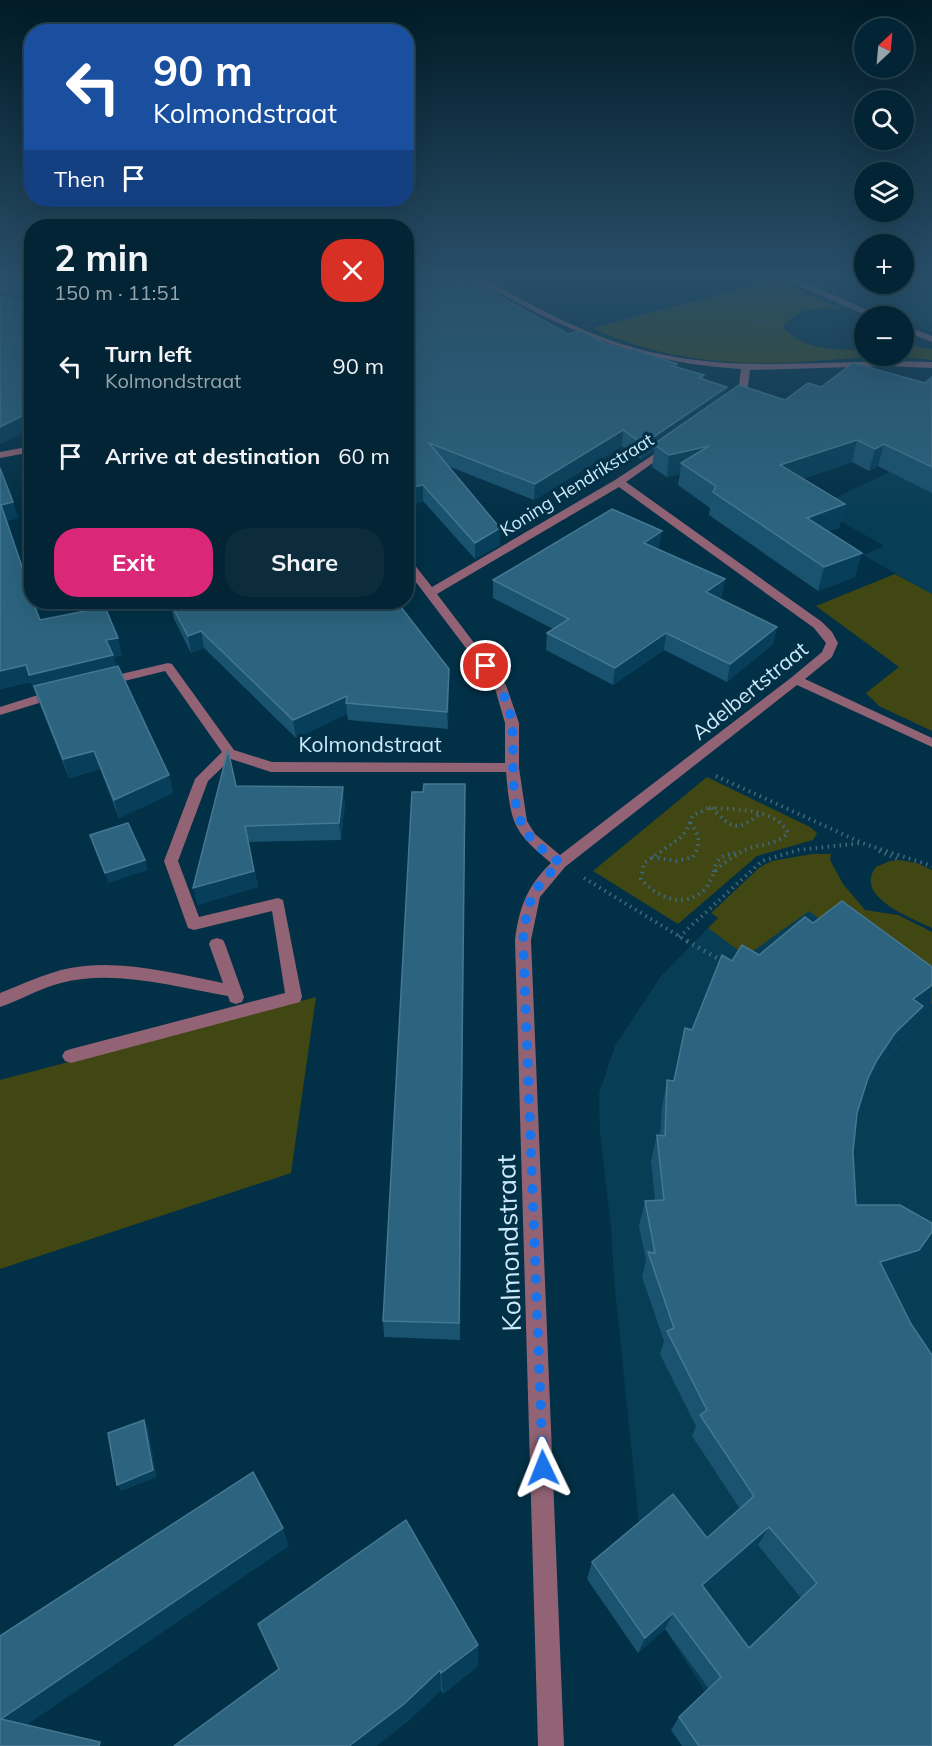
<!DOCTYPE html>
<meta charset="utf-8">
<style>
body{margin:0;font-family:Mulish,sans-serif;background:#0c2c3c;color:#f1f3f6;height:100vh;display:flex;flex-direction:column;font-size:22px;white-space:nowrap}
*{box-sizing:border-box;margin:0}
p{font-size:20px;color:#96a4ac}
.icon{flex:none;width:33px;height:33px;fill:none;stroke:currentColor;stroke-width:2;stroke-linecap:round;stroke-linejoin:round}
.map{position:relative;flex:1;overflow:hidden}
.side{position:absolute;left:24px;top:219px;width:390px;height:390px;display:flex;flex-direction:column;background:#022434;border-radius:24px;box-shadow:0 6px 24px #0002,0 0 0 2px #23414f}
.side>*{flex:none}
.banner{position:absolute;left:24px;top:24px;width:390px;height:183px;border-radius:24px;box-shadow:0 6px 24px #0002,0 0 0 2px #23414f;background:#1a4fa0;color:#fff;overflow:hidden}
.needle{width:39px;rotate:26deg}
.controls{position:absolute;left:854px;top:18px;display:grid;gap:12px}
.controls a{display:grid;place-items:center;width:60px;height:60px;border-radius:50%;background:#022434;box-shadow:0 6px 24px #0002,0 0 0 2px #23414f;font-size:30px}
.pin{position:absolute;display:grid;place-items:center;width:51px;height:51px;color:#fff;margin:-26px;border:3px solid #fff;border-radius:50%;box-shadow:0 2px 6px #0007}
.me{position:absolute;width:66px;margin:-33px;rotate:358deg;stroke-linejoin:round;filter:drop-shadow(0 0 4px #0008)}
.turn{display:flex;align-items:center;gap:21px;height:126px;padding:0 30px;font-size:27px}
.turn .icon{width:78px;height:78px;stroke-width:2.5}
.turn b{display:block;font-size:42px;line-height:51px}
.then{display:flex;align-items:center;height:57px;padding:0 30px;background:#0003;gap:12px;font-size:22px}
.round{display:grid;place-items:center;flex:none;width:63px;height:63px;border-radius:24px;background:#0c2c3c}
.summary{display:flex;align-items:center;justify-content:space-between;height:102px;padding:0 30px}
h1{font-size:36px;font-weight:700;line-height:45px}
.primary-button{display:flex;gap:12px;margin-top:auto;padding:12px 30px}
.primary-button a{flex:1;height:69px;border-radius:24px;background:#db2777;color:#fff;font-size:24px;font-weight:700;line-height:69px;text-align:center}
.primary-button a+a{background:#0c2c3c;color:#f1f3f6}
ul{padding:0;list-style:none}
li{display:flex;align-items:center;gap:18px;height:90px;padding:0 30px}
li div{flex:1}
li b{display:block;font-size:22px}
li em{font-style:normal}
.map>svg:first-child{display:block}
.built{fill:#083d56}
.green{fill:#414713}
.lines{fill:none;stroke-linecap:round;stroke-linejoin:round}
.path-far2{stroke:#41697e;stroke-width:2;stroke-dasharray:1 2;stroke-linecap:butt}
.path-far1{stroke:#41697e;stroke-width:4;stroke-dasharray:1.5 4.5;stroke-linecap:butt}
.path{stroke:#41697e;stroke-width:4.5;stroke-dasharray:1.5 5;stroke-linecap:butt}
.minor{fill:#916374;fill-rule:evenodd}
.wall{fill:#19536f;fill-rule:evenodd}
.shaded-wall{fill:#073e59}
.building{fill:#2c637e;stroke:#457892;stroke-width:1.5;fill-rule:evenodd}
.route{stroke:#1a73e8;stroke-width:10;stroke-dasharray:0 18}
.labels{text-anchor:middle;stroke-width:6;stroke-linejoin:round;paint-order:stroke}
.far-street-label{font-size:18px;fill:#cde9fa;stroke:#023046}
.street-label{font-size:21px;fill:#cde9fa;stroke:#023046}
.near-street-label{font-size:26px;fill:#cde9fa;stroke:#023046}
</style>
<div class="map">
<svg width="932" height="1746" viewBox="0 0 932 1746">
<rect width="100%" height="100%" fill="#023046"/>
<g class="built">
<path d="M 840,272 L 864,272 L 864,284 L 903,284 L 903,272 L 932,272 L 932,332 L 903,320 L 903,316 L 893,316 L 804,281 Z"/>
<path d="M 932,452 L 932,594 L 863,555 L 884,546 L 816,507 Z"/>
<path d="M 809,908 L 833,930 L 932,1004 L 932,1679 L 707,1695 L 665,1629 L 638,1653 L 587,1579 L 640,1533 L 614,1279 L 611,1227 L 600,1133 L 599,1094 L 615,1046 L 661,976 L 708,928 L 746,956 Z"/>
</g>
<g class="green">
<path d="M 754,272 L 804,272 L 776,280 L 841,309 C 816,309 800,306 783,327 C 802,350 837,351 864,349 L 864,356 L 903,356 L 903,345 L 932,349 L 932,360 C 880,353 828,362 776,363 C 713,364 649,355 593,328 L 774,280 Z"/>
<path d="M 895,574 L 932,594 L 932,731 L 879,706 L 866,693 L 899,667 L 816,606 Z"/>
<path d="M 707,777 L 810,827 L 817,833 L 813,840 L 757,856 L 678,924 L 593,871 Z"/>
<path d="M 812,854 L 831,854 L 830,860 L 843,884 L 865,910 L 898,915 L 932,932 L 932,1004 L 809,911 L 746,956 L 708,928 L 718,918 L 711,913 L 760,867 L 772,861 Z"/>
<path d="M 900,860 L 917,863 L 932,870 L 932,928 C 912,918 853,897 876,867 L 890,861 Z"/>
<path d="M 316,997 L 291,1173 L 0,1269 L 0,1080 Z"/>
</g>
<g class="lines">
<path class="path-far2" d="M 756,320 L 783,328"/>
<g class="path-far1">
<path d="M 716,776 L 862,843 L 932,866"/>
<path d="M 709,808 C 733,809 776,808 788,833 C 775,847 756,843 741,852 C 733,857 721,864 715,872 C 711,877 710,883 706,888 C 686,910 657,898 641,879 L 644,863 L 679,839 L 686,831 L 693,815 Z"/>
<path d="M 712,808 C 730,827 736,833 758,815"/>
<path d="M 879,851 L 900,860"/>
<path d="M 652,857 L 677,861 L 693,857 C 702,842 699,836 690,822"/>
<path d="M 714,872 C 716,857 725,854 739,853"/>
<path d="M 584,878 L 690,943"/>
<path d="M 679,937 L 762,861 L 798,850 L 862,843"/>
</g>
<path class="path" d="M 687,941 L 724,962"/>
<g class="minor">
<path d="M 462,272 L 472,272 C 530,304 590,339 655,353 C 747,374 839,358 932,362 L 932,368 L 885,366 L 750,370 L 748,386 L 736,403 L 733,404 L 728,401 L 739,386 L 741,369 C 656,364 589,341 514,301 C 497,292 478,284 462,272 Z"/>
<path d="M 781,272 L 877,314 L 878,316 L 868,316 L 769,273 Z"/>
<path d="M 903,325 L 932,336 L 932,342 L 903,331 Z"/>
<path d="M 668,445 L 673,448 L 671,450 L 626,482 L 822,622 L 832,632 L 838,643 L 832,657 L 805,679 L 932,738 L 932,747 L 797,685 L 565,867 L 540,897 L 531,940 L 564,1746 L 538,1746 L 515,940 C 519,908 527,886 551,863 C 511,830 511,822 506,772 L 271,772 L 231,759 L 208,781 L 178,861 L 199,917 L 278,898 L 283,900 L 302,997 L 300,1002 L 71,1063 L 65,1061 L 62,1056 L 65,1051 L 71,1049 L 285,993 L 272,911 L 194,930 L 188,928 L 164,861 L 195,779 L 222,752 L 165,671 L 104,686 L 98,682 L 104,678 L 168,663 L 172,664 L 234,750 L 272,762 L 505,763 L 505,723 L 494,685 L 406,569 L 406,558 L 410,559 L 432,587 L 615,480 ZM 619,487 L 814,628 L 826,643 L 822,652 L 792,677 L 560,855 L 535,834 L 527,821 L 519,768 L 519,723 L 506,685 L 437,594 Z"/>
<path d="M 32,446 L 32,452 L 0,458 L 0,452 Z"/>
<path d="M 57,689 L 63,693 L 62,696 L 0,715 L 0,707 Z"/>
<path d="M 217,938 L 223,940 L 225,944 L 244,997 L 242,1002 L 236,1004 L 230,1002 L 228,996 C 174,987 115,969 61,983 C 40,988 21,1000 0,1007 L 0,993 C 20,985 40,976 61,970 C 114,957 171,973 223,983 L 209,944 L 211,940 Z"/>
</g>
</g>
<g class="wall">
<path d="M 0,272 L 32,272 L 32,429 L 0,444 Z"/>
<path d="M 406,272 L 457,282 L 568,334 L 606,344 L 704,375 L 703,379 L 727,387 L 725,395 L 785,400 L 821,387 L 925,383 L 932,377 L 932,493 L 878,466 L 869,471 L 852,462 L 802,479 L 845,504 L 839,528 L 828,531 L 855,577 L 818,591 L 709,515 L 710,508 L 678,485 L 680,474 L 667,477 L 652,467 L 654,451 L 641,459 L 622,446 L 534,500 L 448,466 L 500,528 L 500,545 L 475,559 L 423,501 L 414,504 L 406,495 Z"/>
<path d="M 0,468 L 18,518 L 6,521 L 40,620 L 122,655 L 114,657 L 116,667 L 169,775 L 173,793 L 119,818 L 100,769 L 69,778 L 31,682 L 0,689 Z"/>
<path d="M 659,548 L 658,549 L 722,596 L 718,599 L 777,627 L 773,644 L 727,682 L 664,650 L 613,685 L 546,650 L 547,633 L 553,629 L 493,598 L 493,580 Z"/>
<path d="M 170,602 L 449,669 L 448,729 L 348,720 L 347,714 L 296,738 L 204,648 L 191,653 L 174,619 Z"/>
<path d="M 465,784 L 460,1340 L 384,1337 L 383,1321 L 423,792 Z"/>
<path d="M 236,786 L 345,803 L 341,840 L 248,842 L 258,887 L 197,905 Z"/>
<path d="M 813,923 L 931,1004 L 920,1012 L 910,1034 L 883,1061 L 865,1088 L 857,1113 L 853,1152 L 856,1205 L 922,1251 L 904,1275 L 889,1280 L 932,1746 L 682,1746 L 671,1730 L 679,1717 L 709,1689 L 665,1629 L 638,1653 L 587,1579 L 592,1562 L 707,1538 L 740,1509 L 692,1436 L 696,1426 L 660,1354 L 664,1341 L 642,1277 L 646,1260 L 639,1226 L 645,1201 L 655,1200 L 651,1161 L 657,1135 L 660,1135 L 662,1107 L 667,1080 L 674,1081 L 692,1030 L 732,961 L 759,955 ZM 758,1545 L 801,1598 L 749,1648 L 706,1590 Z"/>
<path d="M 478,1666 L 443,1694 L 441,1690 L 407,1722 L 279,1669 Z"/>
</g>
<g class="shaded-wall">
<path d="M 727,387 L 724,402 L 654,444 L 654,451 L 641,459 L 643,444 Z"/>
<path d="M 32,413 L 32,429 L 0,444 L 0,427 L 26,414 Z"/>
<path d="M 623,430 L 622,446 L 534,500 L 535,484 Z"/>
<path d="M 857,440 L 852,462 L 775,488 L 780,465 Z"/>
<path d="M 884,444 L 878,466 L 869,471 L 875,449 Z"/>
<path d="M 709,446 L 681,463 L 680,474 L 667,477 L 669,455 Z"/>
<path d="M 423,485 L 423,501 L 414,504 L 413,487 Z"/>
<path d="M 13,502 L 18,518 L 6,521 L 1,505 Z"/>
<path d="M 845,504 L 839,528 L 802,541 L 807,518 Z"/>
<path d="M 500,528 L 500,545 L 475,559 L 475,543 Z"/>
<path d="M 662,531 L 659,548 L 642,559 L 644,543 Z"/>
<path d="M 862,553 L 855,577 L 818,591 L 824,567 Z"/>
<path d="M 725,579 L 722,596 L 703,610 L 706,592 Z"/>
<path d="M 777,627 L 773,644 L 727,682 L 730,664 Z"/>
<path d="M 201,631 L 204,648 L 191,653 L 188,636 Z"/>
<path d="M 666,633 L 664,650 L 613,685 L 615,668 Z"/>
<path d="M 118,638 L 122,655 L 114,657 L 118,673 L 34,686 L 35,692 L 29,675 L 106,640 Z"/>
<path d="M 26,665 L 31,682 L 0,689 L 0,671 Z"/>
<path d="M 449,669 L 449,686 L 448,729 L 447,712 Z"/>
<path d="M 347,696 L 346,703 L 347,714 L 296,738 L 293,720 Z"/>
<path d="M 94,751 L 100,769 L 69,778 L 63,759 Z"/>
<path d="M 169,775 L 173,793 L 119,818 L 114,800 Z"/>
<path d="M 343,787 L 345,803 L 341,840 L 339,823 Z"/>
<path d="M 145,860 L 148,870 L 108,883 L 105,873 Z"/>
<path d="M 254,871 L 258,887 L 197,905 L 193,888 Z"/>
<path d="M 932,985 L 931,1004 L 920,1012 L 910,1034 L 883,1061 L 865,1088 L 868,1078 L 877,1060 L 913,999 Z"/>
<path d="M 932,1232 L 922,1251 L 904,1275 L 867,1287 L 880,1262 Z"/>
<path d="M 144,1420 L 148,1428 L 157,1477 L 121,1491 L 117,1485 Z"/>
<path d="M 769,1527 L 758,1545 L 693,1602 L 702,1585 Z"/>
<path d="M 283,1528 L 289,1546 L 18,1731 L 1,1719 Z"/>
<path d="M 673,1613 L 665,1629 L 638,1653 L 645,1638 Z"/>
<path d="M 478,1645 L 478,1666 L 443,1694 L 441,1673 Z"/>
<path d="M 440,1670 L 441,1690 L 407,1722 L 377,1746 L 349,1746 Z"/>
</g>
<g class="building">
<path d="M 0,272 L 32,272 L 32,413 L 26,414 L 0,427 L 0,297 L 13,301 L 29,300 L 31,294 L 28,292 L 14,293 L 0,290 Z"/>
<path d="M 406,272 L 441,272 L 457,282 L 469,279 L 568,334 L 581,331 L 606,344 L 628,351 L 632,349 L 677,364 L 673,366 L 704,375 L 699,378 L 727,387 L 643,444 L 623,430 L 535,484 L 429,443 L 500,528 L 475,543 L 423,485 L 413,487 L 406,479 Z"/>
<path d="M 853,363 L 925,383 L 932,377 L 932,467 L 884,444 L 875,449 L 857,440 L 780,465 L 845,504 L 807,518 L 862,553 L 824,567 L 713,492 L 716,486 L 681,463 L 709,446 L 669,455 L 654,444 L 739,385 L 785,400 L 808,383 L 821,387 Z"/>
<path d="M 0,468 L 13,502 L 1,505 L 32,596 L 32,602 L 33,602 L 40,620 L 105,607 L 118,638 L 106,640 L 113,655 L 29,675 L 26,665 L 0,671 Z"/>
<path d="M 612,509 L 662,531 L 644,543 L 725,579 L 706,592 L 777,627 L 730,664 L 666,633 L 615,668 L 547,633 L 569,619 L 493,580 Z"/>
<path d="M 170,602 L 397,602 L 449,669 L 447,712 L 346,703 L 347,696 L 293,720 L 201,631 L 188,636 Z"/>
<path d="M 118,666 L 169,775 L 114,800 L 94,751 L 63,759 L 34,686 Z"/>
<path d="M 228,750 L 236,786 L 343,787 L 339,823 L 245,826 L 254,871 L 193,888 Z"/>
<path d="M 424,784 L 465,784 L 459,1323 L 383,1321 L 412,792 L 423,792 Z"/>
<path d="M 128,823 L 145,860 L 105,873 L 90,835 Z"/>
<path d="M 842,901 L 932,967 L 932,985 L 913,999 L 923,1006 L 895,1033 L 877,1060 L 868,1078 L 857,1113 L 853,1152 L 856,1205 L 900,1205 L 932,1223 L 932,1232 L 919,1250 L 880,1262 L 911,1324 L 932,1355 L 932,1746 L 699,1746 L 679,1717 L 721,1677 L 673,1613 L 645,1638 L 592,1562 L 673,1494 L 707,1538 L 754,1496 L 700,1415 L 707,1410 L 667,1331 L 674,1328 L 648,1252 L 655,1253 L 645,1201 L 664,1200 L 657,1135 L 665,1136 L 667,1080 L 674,1081 L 685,1028 L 692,1030 L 722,955 L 732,961 L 742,945 L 759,955 L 805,917 L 813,923 ZM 769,1527 L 817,1583 L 749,1648 L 702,1585 Z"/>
<path d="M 144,1420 L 153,1470 L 117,1485 L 108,1433 Z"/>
<path d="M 253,1472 L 283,1528 L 1,1719 L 100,1742 L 99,1746 L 0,1746 L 0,1636 Z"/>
<path d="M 406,1520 L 478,1645 L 441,1673 L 440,1670 L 404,1704 L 349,1746 L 174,1746 L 279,1669 L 258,1624 Z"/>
</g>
<linearGradient id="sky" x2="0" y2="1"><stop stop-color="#011a26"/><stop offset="0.53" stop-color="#284e68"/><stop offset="1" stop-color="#284e68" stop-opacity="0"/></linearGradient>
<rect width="932" height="517" fill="url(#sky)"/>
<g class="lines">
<path class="route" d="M 486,666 C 499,683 509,703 512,724 C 516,761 506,804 529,836 C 537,847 551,855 560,863 C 530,892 528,899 523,940 L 543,1468"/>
</g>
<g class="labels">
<g class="far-street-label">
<text transform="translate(577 485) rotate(-32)" y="6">Koning Hendrikstraat</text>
</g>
<g class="street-label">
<text transform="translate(750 691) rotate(-39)" y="7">Adelbertstraat</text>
<text x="370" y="752">Kolmondstraat</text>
</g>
<g class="near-street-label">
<text transform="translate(509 1243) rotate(-92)" y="9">Kolmondstraat</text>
</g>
</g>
</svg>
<div class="controls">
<a><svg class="needle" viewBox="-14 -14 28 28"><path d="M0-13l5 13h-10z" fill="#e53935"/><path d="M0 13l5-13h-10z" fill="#96a4ac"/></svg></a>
<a><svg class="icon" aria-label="search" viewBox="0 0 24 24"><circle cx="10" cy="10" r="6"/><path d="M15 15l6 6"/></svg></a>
<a><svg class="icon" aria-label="layers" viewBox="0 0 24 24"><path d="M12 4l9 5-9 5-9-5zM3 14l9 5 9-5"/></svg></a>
<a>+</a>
<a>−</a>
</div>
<div class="pin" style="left:486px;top:666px;background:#d93025"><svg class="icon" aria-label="arrive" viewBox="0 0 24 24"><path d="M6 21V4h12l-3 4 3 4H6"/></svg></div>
<svg class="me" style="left:543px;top:1468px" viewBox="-20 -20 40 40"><path d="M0-17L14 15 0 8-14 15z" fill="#1a73e8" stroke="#fff" stroke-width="4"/></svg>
<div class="banner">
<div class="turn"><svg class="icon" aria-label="left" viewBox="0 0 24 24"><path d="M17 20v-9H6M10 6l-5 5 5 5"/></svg><div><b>90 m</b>Kolmondstraat</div></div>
<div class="then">Then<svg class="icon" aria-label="arrive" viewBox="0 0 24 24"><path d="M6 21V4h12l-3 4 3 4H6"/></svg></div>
</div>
<section class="side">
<div class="summary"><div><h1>2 min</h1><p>150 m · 11:51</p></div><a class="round" style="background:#d93025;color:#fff"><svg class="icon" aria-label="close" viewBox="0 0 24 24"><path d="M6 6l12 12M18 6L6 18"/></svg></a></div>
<ul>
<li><svg class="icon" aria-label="left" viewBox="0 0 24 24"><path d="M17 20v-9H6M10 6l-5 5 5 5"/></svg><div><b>Turn left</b><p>Kolmondstraat</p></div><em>90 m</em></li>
<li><svg class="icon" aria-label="arrive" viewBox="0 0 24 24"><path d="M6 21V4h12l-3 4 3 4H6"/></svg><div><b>Arrive at destination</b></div><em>60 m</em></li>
</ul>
<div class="primary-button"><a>Exit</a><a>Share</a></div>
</section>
</div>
